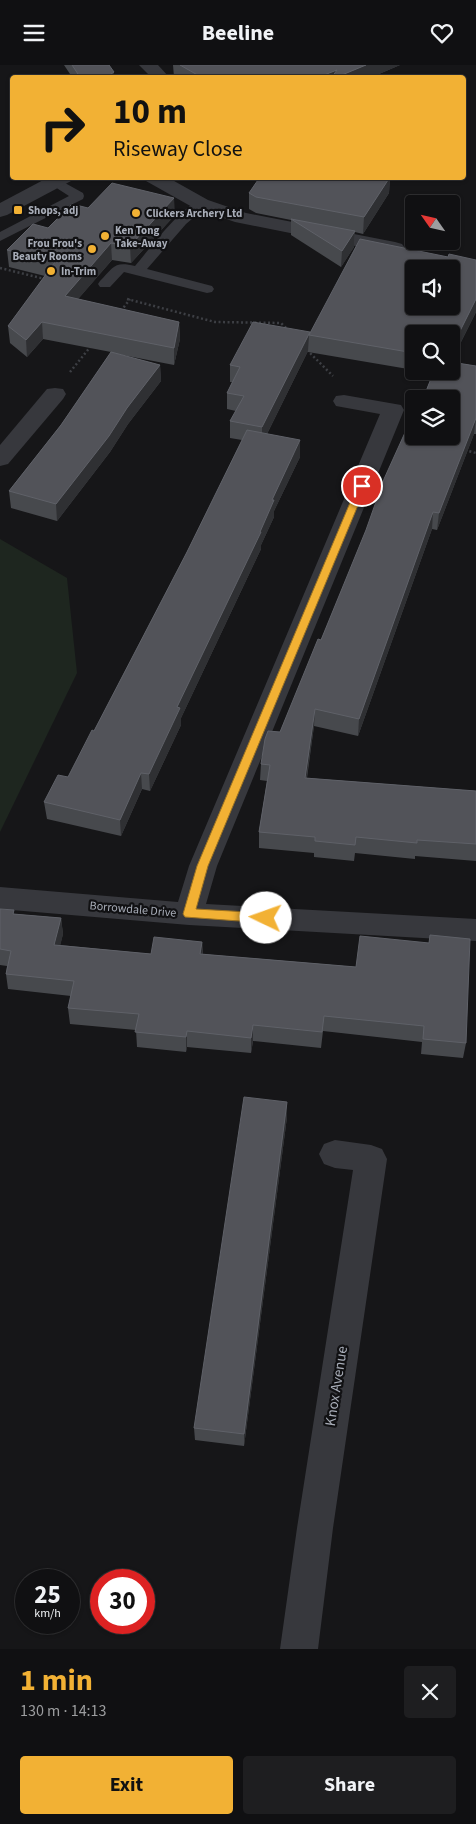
<!DOCTYPE html>
<meta charset="utf-8">
<style>
body{margin:0;font-family:"Source Sans 3",sans-serif;background:#1e1e20;color:#f1f3f6;height:100vh;display:flex;flex-direction:column;font-size:19px;white-space:nowrap}
*{box-sizing:border-box;margin:0}
p{font-size:16px;color:#9c9d9f}
.icon{flex:none;width:28px;height:28px;fill:none;stroke:currentColor;stroke-width:2;stroke-linecap:round;stroke-linejoin:round}
.map{position:relative;height:1584px;overflow:hidden}
.side{display:flex;flex-direction:column;background:#101012;flex:1}
.side>*{flex:none}
.guide{position:absolute;left:10px;top:10px;width:456px;height:105px;border-radius:5px;box-shadow:0 1px 4px #0004,0 0 0 1px #303032;background:#f2b134;color:#111;overflow:hidden}
.needle{width:32px;rotate:304deg}
.controls{position:absolute;left:405px;top:130px;display:grid;gap:10px}
.controls a{display:grid;place-items:center;width:55px;height:55px;border-radius:5px;background:#101012;box-shadow:0 1px 4px #0004,0 0 0 1px #303032;font-size:25px}
.speed{position:absolute;left:15px;top:1504px;display:flex;gap:10px;font-size:25px;font-weight:700;text-align:center}
.speed>*{display:grid;place-content:center;width:65px;height:65px;border-radius:50%;background:#101012;box-shadow:0 1px 4px #0004,0 0 0 1px #303032;line-height:1}
.speed small{font-size:12px;font-weight:400}
.speed .limit{border:8px solid #d22;background:#fff;color:#111}
.pin{position:absolute;display:grid;place-items:center;width:42px;height:42px;color:#fff;margin:-21px;border:2px solid #fff;border-radius:50%;box-shadow:0 1px 5px #0007}
.me{position:absolute;width:55px;margin:-28px;rotate:273deg;stroke-linejoin:round;filter:drop-shadow(0 0 4px #0008)}
.turn{display:flex;align-items:center;gap:18px;height:105px;padding:0 20px;font-size:22px}
.turn .icon{width:65px;height:65px;stroke-width:2.5}
.turn b{display:block;font-size:35px;line-height:42px}
.round{display:grid;place-items:center;flex:none;width:52px;height:52px;border-radius:5px;background:#1e1e20}
.head{display:flex;align-items:center;justify-content:space-between;height:85px;padding:0 20px}
h1{font-size:30px;font-weight:700;line-height:38px;color:#f2b134}
.button{display:flex;gap:10px;margin-top:auto;padding:10px 20px}
.button a{flex:1;height:58px;border-radius:5px;background:#f2b134;color:#111;font-size:20px;font-weight:700;line-height:58px;text-align:center}
.button a+a{background:#1e1e20;color:#f1f3f6}
header{display:flex;justify-content:space-between;align-items:center;height:65px;padding:0 20px;background:#101012;font-size:22px;font-weight:700}
.map>svg:first-child{display:block}
.green{fill:#1e261f}
.lines{fill:none;stroke-linecap:round;stroke-linejoin:round}
.path{stroke:#3d3f44;stroke-width:2.5;stroke-dasharray:2 2.5;stroke-linecap:butt}
.lane{fill:#37383d;fill-rule:evenodd}
.street{fill:#37383d;fill-rule:evenodd}
.wall{fill:#47494d}
.shaded-wall{fill:#2f3033}
.building{fill:#525359;stroke:#5f6168;fill-rule:evenodd}
.route{fill:#f2b134;stroke:#9d7322}
.poi-dot{fill:#f2b134;stroke:#111113;stroke-width:2}
.labels{text-anchor:middle;stroke-width:4.5;stroke-linejoin:round;paint-order:stroke}
.far-poi-label{font-size:11px;font-weight:bold;fill:#a8adb8;stroke:#111113;text-anchor:start}
.street-label{font-size:12px;fill:#a8adb8;stroke:#111113}
.near-street-label{font-size:15px;fill:#a8adb8;stroke:#111113}
</style>
<header><svg class="icon" aria-label="menu" viewBox="0 0 24 24"><path d="M4 6h16M4 12h16M4 18h16"/></svg>Beeline<svg class="icon" aria-label="heart" viewBox="0 0 24 24"><path d="M12 20l-8-8c-3-5 5-10 8-4 3-6 11-1 8 4z"/></svg></header>
<div class="map">
<svg width="476" height="1584" viewBox="0 0 476 1584">
<rect width="100%" height="100%" fill="#161618"/>
<path class="green" d="M 0,474 L 67,513 L 77,608 L 0,767 Z"/>
<g class="lines">
<g class="path">
<path d="M 0,203 L 45,214"/>
<path d="M 127,234 L 215,257 L 281,258 L 289,266"/>
<path d="M 121,246 L 130,234"/>
<path d="M 307,285 L 333,311"/>
<path d="M 70,307 L 91,281"/>
<path d="M 465,385 L 476,388"/>
</g>
<g class="lane">
<path d="M 56,113 L 83,128 L 84,131 L 83,134 L 0,176 L 0,167 L 69,131 L 52,120 L 50,117 L 52,114 Z"/>
<path d="M 201,135 L 207,139 L 206,142 L 186,159 L 147,204 L 212,221 L 214,224 L 212,227 L 207,228 L 124,207 L 110,222 L 100,222 L 98,219 L 100,216 C 114,202 114,196 135,201 C 148,186 182,140 201,135 Z"/>
</g>
<g class="street">
<path d="M 139,0 L 158,0 L 169,12 L 151,12 Z"/>
<path d="M 49,112 L 73,112 L 71,116 L 7,150 L 0,152 L 0,138 Z"/>
<path d="M 144,112 L 167,112 L 208,135 L 246,148 L 395,177 L 402,179 L 405,183 L 402,187 L 395,189 L 235,157 L 194,143 L 146,116 Z"/>
<path d="M 55,323 L 63,324 L 66,329 L 63,334 L 8,399 L 0,401 L 0,380 L 47,324 Z"/>
<path d="M 344,330 L 401,340 L 404,345 L 217,801 L 206,839 L 476,854 L 476,876 L 189,860 L 0,844 L 0,822 L 178,837 L 189,801 L 380,349 L 336,341 L 333,336 L 336,331 Z"/>
<path d="M 335,1075 L 371,1080 L 382,1084 L 387,1094 L 333,1463 L 318,1584 L 280,1584 L 297,1463 L 353,1105 L 335,1103 L 324,1099 L 319,1089 L 324,1079 Z"/>
</g>
</g>
<g class="wall">
<path d="M 64,0 L 109,0 L 114,12 L 72,12 Z"/>
<path d="M 173,0 L 400,0 L 372,12 L 174,12 Z"/>
<path d="M 390,112 L 389,128 L 363,169 L 355,167 L 354,182 L 341,202 L 291,170 L 291,155 L 256,148 L 249,144 L 249,128 Z"/>
<path d="M 88,143 L 175,150 L 131,198 L 112,195 L 78,234 L 179,257 L 180,274 L 174,300 L 112,288 L 160,300 L 161,316 L 128,359 L 110,387 L 57,456 L 11,443 L 9,426 L 61,360 L 111,287 L 43,274 L 27,292 L 10,278 L 8,261 L 45,211 L 9,202 L 7,185 Z"/>
<path d="M 448,192 L 476,195 L 476,247 L 451,297 L 476,301 L 476,369 L 474,369 L 437,465 L 432,464 L 358,671 L 314,661 L 307,713 L 476,726 L 476,796 L 415,791 L 415,794 L 355,788 L 354,796 L 314,792 L 314,788 L 259,783 L 259,767 L 267,716 L 260,715 L 261,699 L 280,667 L 321,575 L 433,309 L 419,306 L 451,306 L 451,269 L 414,269 L 414,305 L 308,287 L 308,286 L 267,369 L 300,392 L 274,446 L 274,452 L 261,480 L 261,484 L 181,653 L 181,660 L 150,726 L 142,724 L 121,771 L 47,754 L 44,737 L 68,712 L 94,666 L 187,487 L 242,375 L 230,373 L 230,356 L 236,346 L 227,344 L 227,328 L 232,317 L 230,317 L 230,300 L 310,267 Z"/>
<path d="M 0,844 L 15,849 L 61,853 L 63,869 L 60,880 L 151,889 L 202,877 L 203,889 L 356,902 L 429,878 L 430,870 L 466,978 L 463,993 L 421,989 L 422,977 L 323,966 L 321,983 L 253,976 L 251,988 L 187,982 L 186,987 L 137,982 L 136,965 L 70,959 L 68,943 L 71,931 L 8,924 L 6,909 L 7,901 L 0,900 Z"/>
<path d="M 287,1037 L 287,1052 L 244,1381 L 195,1375 L 194,1363 Z"/>
</g>
<g class="shaded-wall">
<path d="M 366,0 L 400,0 L 372,12 L 337,12 Z"/>
<path d="M 337,5 L 337,12 L 319,12 Z"/>
<path d="M 114,7 L 114,12 L 107,12 Z"/>
<path d="M 390,112 L 389,128 L 363,169 L 364,152 Z"/>
<path d="M 174,133 L 175,150 L 131,198 L 130,181 Z"/>
<path d="M 355,166 L 354,182 L 341,202 L 342,186 Z"/>
<path d="M 111,178 L 112,195 L 66,248 L 65,231 Z"/>
<path d="M 476,234 L 476,247 L 451,297 L 451,284 Z"/>
<path d="M 42,257 L 43,274 L 27,292 L 26,275 Z"/>
<path d="M 179,257 L 180,274 L 174,300 L 174,283 Z"/>
<path d="M 310,267 L 309,270 L 308,286 L 262,379 L 262,362 Z"/>
<path d="M 160,300 L 161,316 L 128,359 L 110,387 L 57,456 L 56,439 L 127,343 Z"/>
<path d="M 476,353 L 474,369 L 437,465 L 439,448 Z"/>
<path d="M 300,375 L 300,392 L 274,446 L 274,452 L 261,480 L 261,484 L 181,653 L 181,660 L 150,726 L 149,709 L 177,642 L 260,467 L 272,435 Z"/>
<path d="M 433,447 L 432,464 L 358,671 L 359,654 Z"/>
<path d="M 315,644 L 314,661 L 304,730 L 305,713 Z"/>
<path d="M 141,708 L 142,724 L 121,771 L 120,755 Z"/>
<path d="M 61,853 L 63,869 L 57,895 L 54,880 Z"/>
<path d="M 202,877 L 203,893 L 200,889 Z"/>
<path d="M 253,960 L 253,976 L 251,988 L 251,973 Z"/>
<path d="M 187,966 L 187,982 L 186,987 L 186,972 Z"/>
<path d="M 287,1037 L 287,1052 L 244,1381 L 244,1369 Z"/>
</g>
<g class="building">
<path d="M 72,0 L 109,0 L 114,7 L 107,12 L 80,12 Z"/>
<path d="M 180,0 L 366,0 L 337,12 L 332,12 L 337,5 L 319,12 L 201,12 Z"/>
<path d="M 260,112 L 390,112 L 364,152 L 256,132 L 249,128 Z"/>
<path d="M 112,118 L 174,133 L 130,181 L 111,178 L 65,231 L 179,257 L 174,283 L 42,257 L 26,275 L 8,261 L 55,197 L 7,185 L 33,159 L 48,163 L 72,139 L 88,143 Z"/>
<path d="M 291,154 L 355,166 L 342,186 Z"/>
<path d="M 360,174 L 448,192 L 449,189 L 476,195 L 476,234 L 451,284 L 451,269 L 414,269 L 414,288 L 309,270 ZM 414,204 L 451,204 L 451,241 L 414,241 Z"/>
<path d="M 253,257 L 310,267 L 262,362 L 230,356 L 244,331 L 227,328 L 240,302 L 230,300 Z"/>
<path d="M 111,287 L 160,300 L 127,343 L 109,371 L 56,439 L 9,426 L 61,360 Z"/>
<path d="M 451,297 L 476,301 L 476,353 L 439,448 L 433,447 L 359,654 L 315,644 L 305,713 L 476,726 L 476,779 L 417,775 L 417,778 L 356,772 L 355,780 L 315,776 L 315,772 L 259,767 L 270,700 L 261,699 L 265,674 L 268,666 L 280,667 L 318,574 L 321,575 L 366,465 L 384,414 L 408,361 L 412,362 L 414,356 L 414,371 L 451,371 L 451,334 L 423,334 L 434,306 L 451,306 Z"/>
<path d="M 247,365 L 300,375 L 272,435 L 274,435 L 260,467 L 261,467 L 177,642 L 180,643 L 149,709 L 141,708 L 120,755 L 44,737 L 58,710 L 68,712 L 92,665 L 94,666 L 187,487 Z"/>
<path d="M 0,844 L 14,845 L 13,849 L 61,853 L 54,880 L 151,889 L 154,872 L 202,877 L 200,889 L 356,902 L 360,871 L 429,878 L 430,870 L 470,874 L 466,978 L 423,974 L 424,961 L 324,951 L 322,967 L 253,960 L 251,973 L 187,966 L 186,972 L 135,967 L 139,949 L 68,943 L 74,916 L 6,909 L 11,886 L 0,884 Z"/>
<path d="M 244,1032 L 287,1037 L 244,1369 L 194,1363 Z"/>
</g>
<path class="route" d="M 362,418 L 366,421 L 208,801 L 196,844 L 266,848 L 270,850 L 271,853 L 270,856 L 266,858 L 185,852 L 183,849 L 197,801 L 357,421 Z"/>
<g class="poi-dot">
<rect x="13" y="140" width="10" height="10" rx="2.5"/>
<circle cx="136" cy="148" r="5"/>
<circle cx="105" cy="171" r="5"/>
<circle cx="92" cy="184" r="5"/>
<circle cx="51" cy="206" r="5"/>
</g>
<g class="labels">
<g class="far-poi-label">
<text x="28" y="149">Shops, adj</text>
<text x="146" y="152">Clickers Archery Ltd</text>
<text x="115" y="169">Ken Tong<tspan x="115" dy="13">Take-Away</tspan></text>
<text x="82" y="182" text-anchor="end">Frou Frou's<tspan x="82" dy="13">Beauty Rooms</tspan></text>
<text x="61" y="210">In-Trim</text>
</g>
<g class="street-label">
<text transform="translate(133 844) rotate(5)" y="4">Borrowdale Drive</text>
</g>
<g class="near-street-label">
<text transform="translate(336 1321) rotate(-81)" y="5">Knox Avenue</text>
</g>
</g>
</svg>
<div class="controls">
<a><svg class="needle" viewBox="-14 -14 28 28"><path d="M0-13l5 13h-10z" fill="#e53935"/><path d="M0 13l5-13h-10z" fill="#9c9d9f"/></svg></a>
<a><svg class="icon" aria-label="sound" viewBox="0 0 24 24"><path d="M4 9h4l5-4v14l-5-4H4zM17 9q2 3 0 6"/></svg></a>
<a><svg class="icon" aria-label="search" viewBox="0 0 24 24"><circle cx="10" cy="10" r="6"/><path d="M15 15l6 6"/></svg></a>
<a><svg class="icon" aria-label="layers" viewBox="0 0 24 24"><path d="M12 4l9 5-9 5-9-5zM3 14l9 5 9-5"/></svg></a>
</div>
<div class="speed"><div>25<small>km/h</small></div><div class="limit">30</div></div>
<div class="pin" style="left:362px;top:421px;background:#d93025"><svg class="icon" aria-label="arrive" viewBox="0 0 24 24"><path d="M6 21V4h12l-3 4 3 4H6"/></svg></div>
<svg class="me" style="left:266px;top:853px" viewBox="-20 -20 40 40"><circle r="19" fill="#fff"/><path d="M0-13L10 11 0 6-10 11z" fill="#f2b134"/></svg>
<div class="guide">
<div class="turn"><svg class="icon" aria-label="right" viewBox="0 0 24 24"><path d="M7 20v-9h11M14 6l5 5-5 5"/></svg><div><b>10 m</b>Riseway Close</div></div>
</div>
</div>
<section class="side">
<div class="head"><div><h1>1 min</h1><p>130 m · 14:13</p></div><a class="round"><svg class="icon" aria-label="close" viewBox="0 0 24 24"><path d="M6 6l12 12M18 6L6 18"/></svg></a></div>
<div class="button"><a>Exit</a><a>Share</a></div>
</section>
